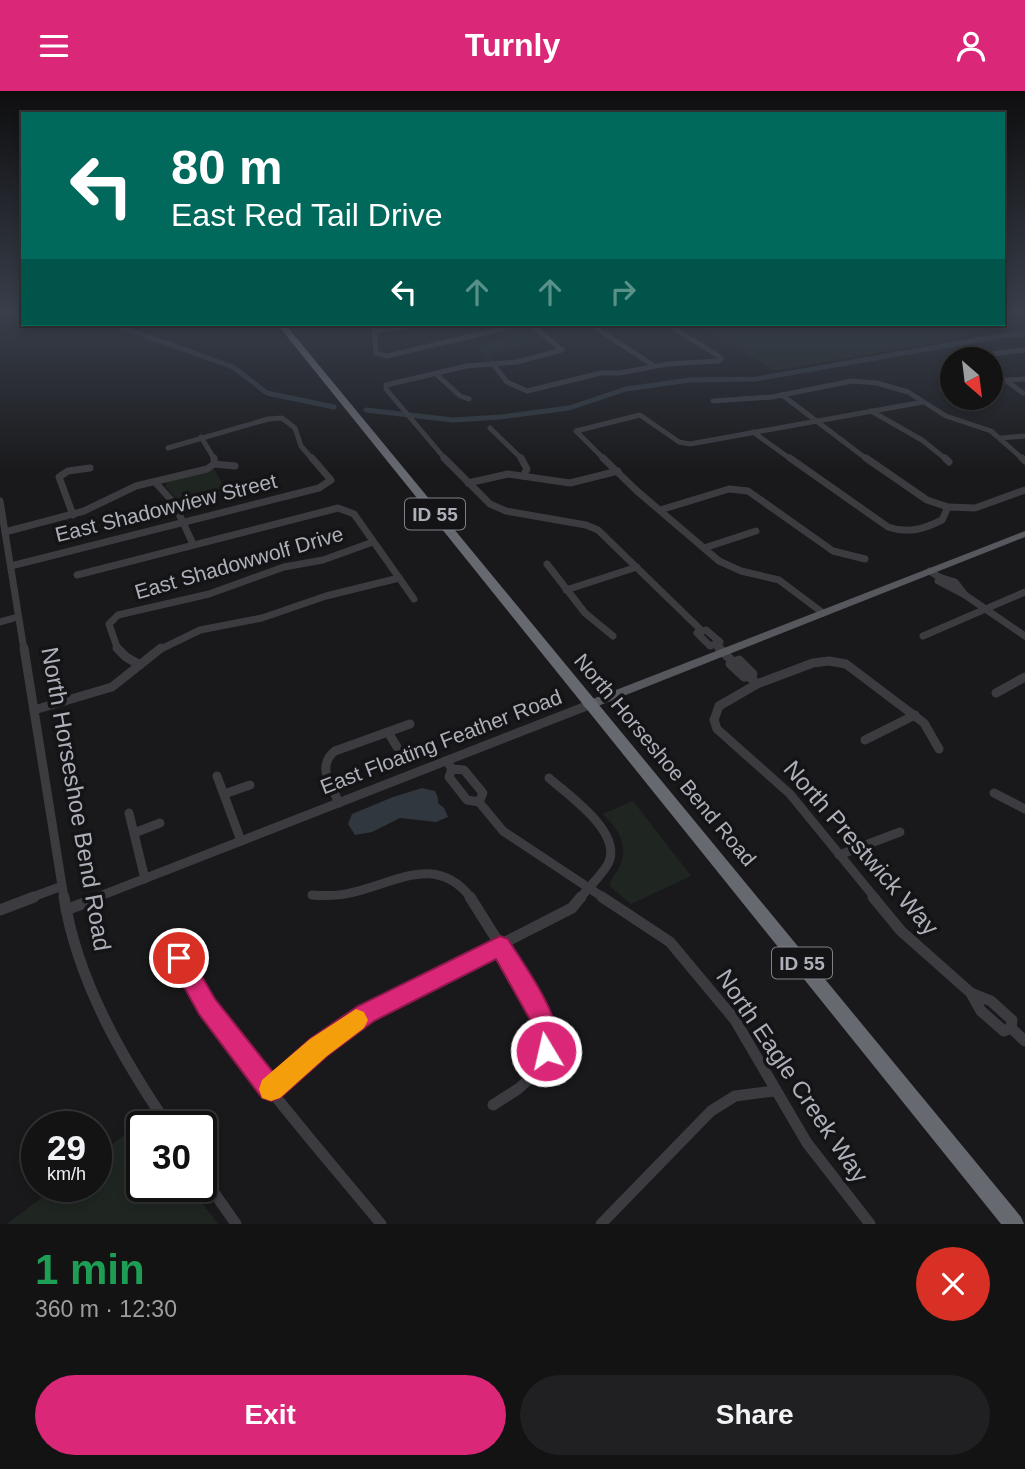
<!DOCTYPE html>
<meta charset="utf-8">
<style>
body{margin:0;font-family:Arial,sans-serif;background:#202022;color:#f1f3f6;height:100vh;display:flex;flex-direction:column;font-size:26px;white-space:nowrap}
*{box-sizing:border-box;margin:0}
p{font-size:23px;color:#9d9ea0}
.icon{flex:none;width:38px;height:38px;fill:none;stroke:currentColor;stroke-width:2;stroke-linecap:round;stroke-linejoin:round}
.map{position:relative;height:1133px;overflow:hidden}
.sheet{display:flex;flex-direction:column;background:#131314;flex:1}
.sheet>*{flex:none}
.banner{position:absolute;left:21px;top:21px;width:984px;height:214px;border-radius:0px;box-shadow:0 4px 10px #0003,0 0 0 2px #323234;background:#00695c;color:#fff;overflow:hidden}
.needle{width:46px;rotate:152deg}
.buttons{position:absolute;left:940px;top:256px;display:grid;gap:14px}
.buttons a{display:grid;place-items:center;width:63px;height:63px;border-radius:50%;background:#131314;box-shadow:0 4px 10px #0003,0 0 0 2px #323234;font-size:35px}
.speed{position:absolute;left:21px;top:1020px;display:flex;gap:14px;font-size:35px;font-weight:700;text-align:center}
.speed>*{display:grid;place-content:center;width:91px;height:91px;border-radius:50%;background:#131314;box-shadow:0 4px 10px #0003,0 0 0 2px #323234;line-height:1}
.speed small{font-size:18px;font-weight:400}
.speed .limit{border:4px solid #111;border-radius:10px;background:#fff;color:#111}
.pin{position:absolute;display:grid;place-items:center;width:60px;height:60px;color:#fff;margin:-30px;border:4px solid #fff;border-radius:50%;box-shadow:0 2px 7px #0007}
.me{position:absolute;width:77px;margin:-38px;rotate:351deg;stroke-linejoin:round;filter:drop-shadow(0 0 5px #0008)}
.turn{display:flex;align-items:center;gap:24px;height:147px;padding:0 35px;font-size:32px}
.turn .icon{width:91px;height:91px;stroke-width:2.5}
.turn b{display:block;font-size:49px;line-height:60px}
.lanes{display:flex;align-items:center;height:66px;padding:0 35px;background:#0003;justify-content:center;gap:35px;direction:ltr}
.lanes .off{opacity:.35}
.round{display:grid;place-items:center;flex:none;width:74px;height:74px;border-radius:37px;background:#202022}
.head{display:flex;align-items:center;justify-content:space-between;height:119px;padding:0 35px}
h1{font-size:42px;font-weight:600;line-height:52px;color:#1e9e55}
.cta{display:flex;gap:14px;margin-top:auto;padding:14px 35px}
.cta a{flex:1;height:80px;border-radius:42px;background:#db2777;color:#fff;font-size:28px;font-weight:600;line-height:80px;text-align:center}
.cta a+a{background:#202022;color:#f1f3f6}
header{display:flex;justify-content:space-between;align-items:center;height:91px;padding:0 35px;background:#db2777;color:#fff;font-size:32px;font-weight:600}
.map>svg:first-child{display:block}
.green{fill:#1f2621}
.water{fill:#30373e}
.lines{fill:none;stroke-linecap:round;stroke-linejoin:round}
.canal{stroke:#30373e;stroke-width:5}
.minor-far3{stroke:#3b3b40;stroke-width:5}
.minor-far2{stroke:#3b3b40;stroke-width:7}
.minor-far1{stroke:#3b3b40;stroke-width:9}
.minor{stroke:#3b3b40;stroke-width:11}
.major{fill:#57585e;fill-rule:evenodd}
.highway{fill:#676970;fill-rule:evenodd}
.route{fill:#db2777;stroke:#8e194d;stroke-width:2}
.slow{fill:#f59e0b}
.labels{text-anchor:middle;stroke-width:7;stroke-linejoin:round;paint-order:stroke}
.shield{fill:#141416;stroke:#7f8188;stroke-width:2}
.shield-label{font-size:19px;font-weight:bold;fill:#adb0b9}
.street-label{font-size:21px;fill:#adb0b9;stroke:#141416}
.near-street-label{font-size:24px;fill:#adb0b9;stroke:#141416}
</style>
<header><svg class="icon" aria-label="menu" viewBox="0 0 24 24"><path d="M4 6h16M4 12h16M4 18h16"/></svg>Turnly<svg class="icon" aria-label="person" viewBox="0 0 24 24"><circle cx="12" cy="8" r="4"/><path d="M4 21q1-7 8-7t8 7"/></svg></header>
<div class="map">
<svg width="1025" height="1133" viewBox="0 0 1025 1133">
<rect width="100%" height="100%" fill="#19191b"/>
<g class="green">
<path d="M 1003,223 L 1025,223 L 1025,230 L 945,250 L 775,280 L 696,233 L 1003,233 Z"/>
<path d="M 525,234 L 545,247 L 526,251 L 529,254 L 488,263 L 494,271 L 489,272 L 477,255 L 504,249 L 493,241 Z"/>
<path d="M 214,378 L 227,401 L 181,413 L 165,395 L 169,389 Z"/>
<path d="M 633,710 L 691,785 L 631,813 L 610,795 C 610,787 616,783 620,775 C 629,755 618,737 603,723 Z"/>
<path d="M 142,1031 L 146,1036 L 142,1036 L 142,1096 L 190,1096 L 218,1133 L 7,1133 L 56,1096 L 96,1096 L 96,1065 Z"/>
</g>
<path class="water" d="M 422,697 L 435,700 L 438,707 L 438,712 L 444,717 L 448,726 L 436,731 L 400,727 L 372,741 L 355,744 L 348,733 L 352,723 L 393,706 Z"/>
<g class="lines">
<g class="canal">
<path d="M 113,233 L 233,276 L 267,302 L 334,316"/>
<path d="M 366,319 L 453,329 L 501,326 L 569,317 L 626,298 L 690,289 L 756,288 L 1006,244 L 1025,244"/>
</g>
<g class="minor-far3">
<path d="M 374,233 L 376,262 L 387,265 L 522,233"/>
<path d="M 590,233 L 654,275"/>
<path d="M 374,240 L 422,233"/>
<path d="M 984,268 L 992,263 L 1025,259"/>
<path d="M 493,273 L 507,291 L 527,300 L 601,282 L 620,282 L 667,273 L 719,270 L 721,267 L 717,264 L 667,233"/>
<path d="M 990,278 L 1023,302"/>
<path d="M 435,282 L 460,305 L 469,308"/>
<path d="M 1007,289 L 1025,288"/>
<path d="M 782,304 L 868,369"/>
<path d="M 713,310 L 772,306 L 852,290 L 877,292 L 908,301 L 946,325 L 991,340 L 1024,369"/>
<path d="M 871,320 L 922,349 L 947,369"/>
<path d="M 490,337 L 523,369"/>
<path d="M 753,341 L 792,369"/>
<path d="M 201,346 L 215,369"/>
<path d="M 1001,347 L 1025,345"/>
<path d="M 168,357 L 268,328 L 282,327 L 295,337 L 301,355 L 313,369"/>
<path d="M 446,369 L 386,298 L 386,294 L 467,275 L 517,271 L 562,259 L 530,233"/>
<path d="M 605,369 L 576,340 L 640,324 L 679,351 L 690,353 L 923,311"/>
</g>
<g class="minor-far2">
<path d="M 214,367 L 214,373"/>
<path d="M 444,367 L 490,413 L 506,420 L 586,434 L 598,439 L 701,539"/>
<path d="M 521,367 L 527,378 L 523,385"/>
<path d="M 603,367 L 637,400 L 719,470 L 741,480 L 779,489 L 823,522"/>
<path d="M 790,367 L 888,436 C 908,443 924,438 942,429 L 948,416 L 975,417 L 1025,399"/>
<path d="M 866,367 L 927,409 L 948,416"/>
<path d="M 945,367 L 949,371"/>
<path d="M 1022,367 L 1025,370"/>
<path d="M 155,391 L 174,412 L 193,453"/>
<path d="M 468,392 L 508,383 L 570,392 L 618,380"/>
<path d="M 0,410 L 24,559"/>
<path d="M 660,419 L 729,398 L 748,400 L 833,460 L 865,468"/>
<path d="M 73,424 L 59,386 L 68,380 L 90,377"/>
<path d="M 5,441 L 84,420 L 136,395 L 207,378 L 214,373 L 235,375"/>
<path d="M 704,457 L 756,440"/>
<path d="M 547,473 L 585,522 L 613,545"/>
<path d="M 11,475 L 319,397 L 331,389 L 312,367"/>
<path d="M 930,480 L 939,486"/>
<path d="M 77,484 L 338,417 L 354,423 L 414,508"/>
<path d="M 939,486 L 955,491 L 965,504 L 938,490 Z"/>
<path d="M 566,499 L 637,476"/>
<path d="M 965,504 L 1025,545"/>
<path d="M 0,531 L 18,526"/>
<path d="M 706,539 L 720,551 L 710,555 L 697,542 Z"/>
<path d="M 923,545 L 1025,501"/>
<path d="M 716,554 L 721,559"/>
<path d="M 118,559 L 109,533 L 118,524 L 209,503 L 284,476 L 323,469 L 373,451"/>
<path d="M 159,559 L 200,539 L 262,527 L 326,505 L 399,487"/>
</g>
<g class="minor-far1">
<path d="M 24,557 L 64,807"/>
<path d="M 117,557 L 126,566 L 140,574"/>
<path d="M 719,557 L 732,570"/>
<path d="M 739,569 L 753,583 L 750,586 L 744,586 L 730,573 Z"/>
<path d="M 750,586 L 757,593 L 719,615 L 714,629 L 717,638 L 790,703 L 875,807"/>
<path d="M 757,593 L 813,572 L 829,570 L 846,573 L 924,632 L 939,658"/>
<path d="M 996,602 L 1025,586"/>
<path d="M 34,619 L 112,596 L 161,557"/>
<path d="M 388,641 L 397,656"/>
<path d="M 865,649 L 915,624"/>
<path d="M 447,670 L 452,678"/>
<path d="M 452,678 L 464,679 L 483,702 L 479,711 L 467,709 L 449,686 Z"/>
<path d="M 217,685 L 241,750"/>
<path d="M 549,687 C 569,705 624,742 608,773 C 601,785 589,796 580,807"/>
<path d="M 994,702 L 1025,718"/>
<path d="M 224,703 L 250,694"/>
<path d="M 479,711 L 503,740 L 604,807"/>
<path d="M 339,712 C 331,693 316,675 335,660 L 410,633"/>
<path d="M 129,722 L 145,788"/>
<path d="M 134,742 L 160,732"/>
<path d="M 839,764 L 900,741"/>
<path d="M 312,804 C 325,805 338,805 350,802 C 394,793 436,761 471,807"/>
<path d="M 30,807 L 62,795"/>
<path d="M 95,807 L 589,614"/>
</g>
<g class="minor">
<path d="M 64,806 C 77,889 122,967 169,1036"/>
<path d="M 470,806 L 514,876 L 542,928 L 545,944 L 545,958 L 537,981 L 518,998 L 493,1014"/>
<path d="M 602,806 L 670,851 L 735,929 L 807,1052 L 870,1133"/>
<path d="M 873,806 L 901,840 L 971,902"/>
<path d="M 0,819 L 34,806"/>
<path d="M 66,819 L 100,806"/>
<path d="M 173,855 C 229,958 307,1043 381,1133"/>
<path d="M 971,902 L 991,910 L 1012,929 L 1011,937 L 1004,940 L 981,920 Z"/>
<path d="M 1011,937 L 1025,950"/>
<path d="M 271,998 L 318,957 L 366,922 L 572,817 L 581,806"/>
<path d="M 201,1083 L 236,1133"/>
<path d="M 601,1133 L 711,1020 L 735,1005 L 774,1000"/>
</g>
<path class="major" d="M 1025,440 L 1025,446 L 593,617 L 585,617 L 583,614 L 585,611 Z"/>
<path class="highway" d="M 277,233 L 285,233 L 1021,1126 L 1024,1133 L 1001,1133 Z"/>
</g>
<linearGradient id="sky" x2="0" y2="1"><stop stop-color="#0e0e0f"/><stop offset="0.58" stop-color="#383e4a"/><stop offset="1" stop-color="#383e4a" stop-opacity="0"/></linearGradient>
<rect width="1025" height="382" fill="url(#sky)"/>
<path class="route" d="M 500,845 L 508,848 C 526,878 569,932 555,968 L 546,971 L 538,968 L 532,932 L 496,868 L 374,930 L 327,965 L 280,1007 L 271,1010 L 262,1007 L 199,923 L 168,867 L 171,860 L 179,857 L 187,860 L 215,908 L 273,981 L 310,948 L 358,915 Z"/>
<path class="slow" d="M 356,918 L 364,921 L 368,929 L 364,937 L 327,965 L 280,1007 L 271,1010 L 262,1007 L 259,998 L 262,989 L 310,948 Z"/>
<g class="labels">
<g class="shield">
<rect x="405" y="407.5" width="60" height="31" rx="5"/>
<rect x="772" y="856.5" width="60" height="31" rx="5"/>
</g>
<g class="shield-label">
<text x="435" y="430">ID 55</text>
<text x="802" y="879">ID 55</text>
</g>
<g class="street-label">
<text transform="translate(166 417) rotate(-14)" y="7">East Shadowview Street</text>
<text transform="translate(239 472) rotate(-16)" y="7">East Shadowwolf Drive</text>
<text transform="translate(441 651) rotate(-21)" y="7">East Floating Feather Road</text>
<text transform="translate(665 669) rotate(50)" y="7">North Horseshoe Bend Road</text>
</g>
<g class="near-street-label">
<text transform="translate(76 708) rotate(80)" y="8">North Horseshoe Bend Road</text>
<text transform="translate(861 757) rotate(49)" y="8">North Prestwick Way</text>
<text transform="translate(792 985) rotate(56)" y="8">North Eagle Creek Way</text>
</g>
</g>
</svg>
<div class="buttons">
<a><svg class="needle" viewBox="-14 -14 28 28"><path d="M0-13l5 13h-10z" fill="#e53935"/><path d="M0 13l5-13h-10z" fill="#9d9ea0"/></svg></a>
</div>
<div class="speed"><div>29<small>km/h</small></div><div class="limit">30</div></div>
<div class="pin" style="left:179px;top:867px;background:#d93025"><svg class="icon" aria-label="arrive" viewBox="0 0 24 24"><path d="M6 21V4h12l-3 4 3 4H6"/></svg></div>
<svg class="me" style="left:546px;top:960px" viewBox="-20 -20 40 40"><circle r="17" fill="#db2777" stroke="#fff" stroke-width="3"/><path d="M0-11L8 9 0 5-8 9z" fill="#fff"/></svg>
<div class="banner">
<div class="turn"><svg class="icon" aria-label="left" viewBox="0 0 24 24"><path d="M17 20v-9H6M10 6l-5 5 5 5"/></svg><div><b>80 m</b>East Red Tail Drive</div></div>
<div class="lanes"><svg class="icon" aria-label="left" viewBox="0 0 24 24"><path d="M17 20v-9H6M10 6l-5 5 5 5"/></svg><svg class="icon off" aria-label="ahead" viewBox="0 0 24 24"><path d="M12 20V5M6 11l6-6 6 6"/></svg><svg class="icon off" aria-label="ahead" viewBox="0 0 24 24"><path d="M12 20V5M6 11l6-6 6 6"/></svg><svg class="icon off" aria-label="right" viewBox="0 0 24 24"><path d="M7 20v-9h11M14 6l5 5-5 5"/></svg></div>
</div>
</div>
<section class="sheet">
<div class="head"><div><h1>1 min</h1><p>360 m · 12:30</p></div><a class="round" style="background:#d93025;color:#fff"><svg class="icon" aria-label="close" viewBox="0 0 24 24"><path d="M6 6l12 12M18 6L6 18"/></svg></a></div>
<div class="cta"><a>Exit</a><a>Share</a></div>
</section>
